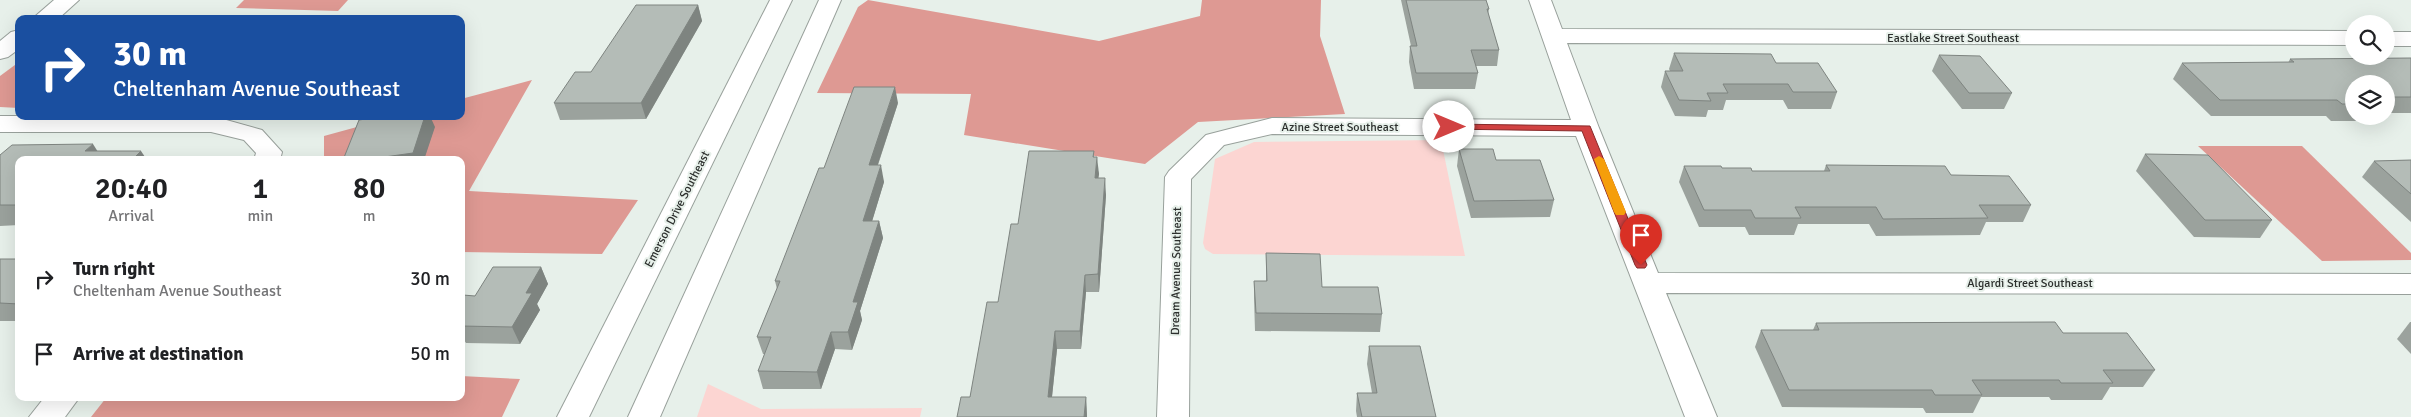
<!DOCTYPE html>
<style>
body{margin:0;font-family:Signika,sans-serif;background:#f2f2f2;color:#202124;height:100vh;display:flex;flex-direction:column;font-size:19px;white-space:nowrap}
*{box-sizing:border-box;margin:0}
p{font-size:16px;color:#757577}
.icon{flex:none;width:28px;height:28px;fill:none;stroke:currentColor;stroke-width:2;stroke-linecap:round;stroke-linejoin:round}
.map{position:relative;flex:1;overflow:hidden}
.side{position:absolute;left:15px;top:156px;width:450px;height:245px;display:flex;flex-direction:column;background:#fff;border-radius:10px;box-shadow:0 5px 20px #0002}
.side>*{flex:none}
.guide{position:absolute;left:15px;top:15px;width:450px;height:105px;border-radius:10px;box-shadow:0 5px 20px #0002;background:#1a4fa0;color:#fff;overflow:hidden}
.fabs{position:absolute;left:2345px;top:15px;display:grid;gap:10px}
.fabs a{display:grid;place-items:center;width:50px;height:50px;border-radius:50%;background:#fff;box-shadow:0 5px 20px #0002;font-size:25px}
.pin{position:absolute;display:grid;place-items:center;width:42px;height:42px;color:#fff;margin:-51px -21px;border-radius:50% 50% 50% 0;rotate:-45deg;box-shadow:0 0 5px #0007}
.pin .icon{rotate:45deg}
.me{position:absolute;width:55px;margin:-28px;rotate:90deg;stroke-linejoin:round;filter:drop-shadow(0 0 4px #0008)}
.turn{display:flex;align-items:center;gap:18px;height:105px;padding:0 15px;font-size:22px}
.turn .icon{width:65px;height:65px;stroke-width:2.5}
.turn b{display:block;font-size:35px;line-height:42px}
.eta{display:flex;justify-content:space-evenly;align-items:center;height:85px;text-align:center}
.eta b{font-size:30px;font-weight:600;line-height:35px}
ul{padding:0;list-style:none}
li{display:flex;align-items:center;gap:15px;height:75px;padding:0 15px}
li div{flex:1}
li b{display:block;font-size:19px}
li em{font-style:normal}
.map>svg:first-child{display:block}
.green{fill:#fcd5d2}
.forest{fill:#de9993}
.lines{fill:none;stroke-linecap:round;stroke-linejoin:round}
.minor-casing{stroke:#98a09b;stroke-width:2}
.minor{fill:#fff;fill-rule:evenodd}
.wall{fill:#9ba29d}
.shaded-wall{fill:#7e8480}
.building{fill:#b4bcb7;stroke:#7e8480}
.route{fill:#d14242;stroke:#882b2b}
.slow{fill:#f59e0b}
.labels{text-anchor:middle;stroke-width:4;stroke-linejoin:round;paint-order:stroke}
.street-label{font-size:12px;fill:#2d302e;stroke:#e7f0ea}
</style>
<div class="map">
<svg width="2411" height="417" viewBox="0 0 2411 417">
<rect width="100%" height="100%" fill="#e7f0ea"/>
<g class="green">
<path d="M 1441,140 L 1465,256 L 1213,254 L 1205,249 L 1203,243 L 1215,159 L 1254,142 Z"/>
<path d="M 708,384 L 761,409 L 922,408 L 920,417 L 697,417 Z"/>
</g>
<g class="forest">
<path d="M 244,0 L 348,0 L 338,11 L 236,8 Z"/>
<path d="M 868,0 L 1099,41 L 1200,16 L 1202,0 L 1321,0 L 1320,36 L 1345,114 L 1198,122 L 1145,164 L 964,135 L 971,94 L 817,93 L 858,7 Z"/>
<path d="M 19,62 L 19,108 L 0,107 L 0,76 Z"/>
<path d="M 532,80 L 469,191 L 638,200 L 602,254 L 461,252 L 461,160 L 324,160 L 324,136 L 397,116 L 461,116 L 461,99 Z"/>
<path d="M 2198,146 L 2302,146 L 2411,253 L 2411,260 L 2322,261 Z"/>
<path d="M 461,376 L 520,379 L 502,417 L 91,417 L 106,398 L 461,398 Z"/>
</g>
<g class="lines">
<g class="minor-casing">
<g id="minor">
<path d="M 54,0 L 79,0 L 58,19 L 32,19 Z"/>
<path d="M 770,0 L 792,0 L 589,417 L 557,417 Z"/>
<path d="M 819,0 L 841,0 L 660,417 L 628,417 Z"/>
<path d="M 1529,0 L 1551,0 L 1562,29 L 2354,31 L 2354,45 L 1567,43 L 1599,128 L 1658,273 L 2411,274 L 2411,294 L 1666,293 L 1717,417 L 1685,417 L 1576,136 L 1272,134 L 1224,145 L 1191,179 L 1189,417 L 1157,417 L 1165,177 L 1169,171 L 1206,135 L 1272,118 L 1571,120 Z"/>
<path d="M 19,30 L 19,49 L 8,57 L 0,59 L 0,41 L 11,32 Z"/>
<rect x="2386" y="32" width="25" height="14"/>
<path d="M 0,116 L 212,116 L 262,130 L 282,152 L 280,160 L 254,160 L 256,153 L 244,140 L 211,132 L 0,132 Z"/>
<path d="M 44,398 L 79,398 L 65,417 L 29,417 Z"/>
</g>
</g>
<use href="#minor" class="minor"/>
</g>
<g class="wall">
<path d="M 1401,0 L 1486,0 L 1489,9 L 1488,14 L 1499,50 L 1497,66 L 1476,66 L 1478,73 L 1475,89 L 1414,89 L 1409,62 L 1410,46 L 1411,46 Z"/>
<path d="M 698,5 L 702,21 L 646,119 L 560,120 L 554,103 L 591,72 Z"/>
<path d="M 1674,53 L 1776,63 L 1837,92 L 1831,109 L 1788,109 L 1783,100 L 1726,100 L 1723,110 L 1708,110 L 1706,117 L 1675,116 L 1661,87 L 1665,71 L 1670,71 L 1669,69 Z"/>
<path d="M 1939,55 L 2012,93 L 2004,109 L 1962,109 L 1932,71 Z"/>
<path d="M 2411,58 L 2411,113 L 2386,113 L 2386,84 L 2354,84 L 2354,116 L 2375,116 L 2372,121 L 2331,121 L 2326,116 L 2211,116 L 2173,79 L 2182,63 L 2288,63 L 2290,59 Z"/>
<path d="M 898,103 L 878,165 L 884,182 L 872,221 L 879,221 L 883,238 L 860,311 L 862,320 L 852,350 L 835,349 L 821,389 L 763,389 L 758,371 L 765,354 L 763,354 L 757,337 L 777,289 L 775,281 Z"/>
<path d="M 1459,149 L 1496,160 L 1554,200 L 1550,217 L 1471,218 L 1457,166 Z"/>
<path d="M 97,151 L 19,160 L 19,225 L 0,226 L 0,155 Z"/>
<path d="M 1094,151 L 1094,157 L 1099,174 L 1098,178 L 1106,195 L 1099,292 L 1086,292 L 1081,349 L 1057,349 L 1052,397 L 1086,397 L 1087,417 L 957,417 L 970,397 L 998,302 Z"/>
<path d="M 2145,154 L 2272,220 L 2260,238 L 2194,237 L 2136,171 Z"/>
<path d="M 2411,160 L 2411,222 L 2362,177 L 2374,161 Z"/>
<path d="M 1826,165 L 1951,175 L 2031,205 L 2023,222 L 1986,222 L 1980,235 L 1876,236 L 1869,224 L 1798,224 L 1794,235 L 1749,235 L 1745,227 L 1699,227 L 1679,182 L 1684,166 L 1752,171 L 1824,171 Z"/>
<path d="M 1266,253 L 1322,287 L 1382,314 L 1380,332 L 1255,331 L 1254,298 L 1254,281 L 1266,281 Z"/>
<rect x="0" y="259" width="19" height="62"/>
<path d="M 541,267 L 548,284 L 537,304 L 540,310 L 520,344 L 466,343 L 462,337 L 461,337 L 461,297 L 475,296 Z"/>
<path d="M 2410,322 L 2411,322 L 2411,354 L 2397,339 Z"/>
<path d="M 1816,323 L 2063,333 L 2155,370 L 2143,387 L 2110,387 L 2102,400 L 2051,400 L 2049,397 L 1981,397 L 1973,413 L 1926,413 L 1923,408 L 1782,407 L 1755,347 L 1761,330 L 1813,330 Z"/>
<path d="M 1369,346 L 1436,417 L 1357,417 L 1356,411 L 1357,393 L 1372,393 L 1367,364 Z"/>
</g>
<g class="shaded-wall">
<path d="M 698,5 L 702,21 L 646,119 L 641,103 Z"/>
<path d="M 895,87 L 898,103 L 872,182 L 869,165 Z"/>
<path d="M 344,116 L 354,116 L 346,120 Z"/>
<path d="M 425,116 L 430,116 L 435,127 L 424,160 L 363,160 Z"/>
<path d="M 93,144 L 103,160 L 85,151 Z"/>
<path d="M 141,151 L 147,160 L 132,160 Z"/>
<path d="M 1097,157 L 1099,174 L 1096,195 L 1095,178 Z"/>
<path d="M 881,165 L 884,182 L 867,238 L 863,221 Z"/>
<path d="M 1105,178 L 1106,195 L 1099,292 L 1098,274 Z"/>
<path d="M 879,221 L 883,238 L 860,311 L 862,320 L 852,350 L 848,332 L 853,302 Z"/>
<path d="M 541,267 L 548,284 L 537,304 L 540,310 L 520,344 L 512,327 L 526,293 Z"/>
<path d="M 1085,275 L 1086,292 L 1081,349 L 1080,331 Z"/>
<path d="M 1055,331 L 1057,349 L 1050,415 L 1048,397 Z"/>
<path d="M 831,332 L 835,349 L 821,389 L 817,372 Z"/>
<path d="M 1086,397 L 1087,417 L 1084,417 Z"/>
</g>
<g class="building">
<path d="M 1406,0 L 1486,0 L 1489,9 L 1487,9 L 1499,50 L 1471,50 L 1478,73 L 1416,73 L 1410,46 L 1417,46 Z"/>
<path d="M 636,5 L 698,5 L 641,103 L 554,103 L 575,72 L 591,72 Z"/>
<path d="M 1674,53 L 1771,54 L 1776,63 L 1818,63 L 1837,92 L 1793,92 L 1788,84 L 1723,84 L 1728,93 L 1707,93 L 1711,101 L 1679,100 L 1665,71 L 1683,71 Z"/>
<path d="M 1939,55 L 1980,56 L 2012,93 L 1969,93 Z"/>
<path d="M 2411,58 L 2411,97 L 2386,97 L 2386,84 L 2354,84 L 2354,104 L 2342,104 L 2337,100 L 2220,100 L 2182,63 L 2294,62 L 2290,59 Z"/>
<path d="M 854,87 L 895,87 L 869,165 L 881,165 L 863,221 L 879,221 L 853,302 L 858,302 L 848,332 L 831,332 L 817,372 L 758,371 L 771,337 L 757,337 L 780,281 L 775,281 L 819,168 L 824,168 Z"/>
<path d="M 386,116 L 425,116 L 413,153 L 363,160 L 343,160 L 359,120 Z"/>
<path d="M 93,144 L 85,151 L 141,151 L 132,160 L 19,160 L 19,205 L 0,205 L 0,155 L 12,145 Z"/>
<path d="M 1459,149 L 1493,149 L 1496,160 L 1540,160 L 1554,200 L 1474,201 Z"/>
<path d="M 1029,151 L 1094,151 L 1093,157 L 1097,157 L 1095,178 L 1105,178 L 1098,274 L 1085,275 L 1080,331 L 1055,331 L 1048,397 L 1086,397 L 1084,417 L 957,417 L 961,397 L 970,397 L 987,302 L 998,302 L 1011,224 L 1018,224 Z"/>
<path d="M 2145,154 L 2208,155 L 2272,220 L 2205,220 Z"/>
<path d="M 2411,160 L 2411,194 L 2374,161 Z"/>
<path d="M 1826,165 L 1945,166 L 1951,175 L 2009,176 L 2031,205 L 1979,205 L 1988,218 L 1883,219 L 1876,207 L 1795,207 L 1801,218 L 1755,218 L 1751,210 L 1704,210 L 1684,166 L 1721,166 L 1722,168 L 1751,168 L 1752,171 L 1830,171 Z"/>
<path d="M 1266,253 L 1320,254 L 1322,287 L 1378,287 L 1382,314 L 1256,313 L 1254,281 L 1267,281 Z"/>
<path d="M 0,259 L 19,259 L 19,304 L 0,303 Z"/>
<path d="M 493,267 L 541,267 L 526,293 L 532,293 L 512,327 L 461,326 L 461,297 L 463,295 L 475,296 Z"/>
<path d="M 2055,322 L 2063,333 L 2127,333 L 2155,370 L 2103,370 L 2113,383 L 2061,383 L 2059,380 L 1972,380 L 1982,395 L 1935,395 L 1932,390 L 1789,390 L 1761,330 L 1819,330 L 1816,323 Z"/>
<path d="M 1369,346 L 1420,346 L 1436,417 L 1362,417 L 1357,393 L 1377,393 Z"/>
</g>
<path class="route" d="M 1449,124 L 1590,126 L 1647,265 L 1645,268 L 1637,268 L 1635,265 L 1582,131 L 1445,129 L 1445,125 Z"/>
<path class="slow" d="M 1599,156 L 1604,159 L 1626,212 L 1624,215 L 1616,215 L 1614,212 L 1594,159 Z"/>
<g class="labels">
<g class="street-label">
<text x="1953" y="42">Eastlake Street Southeast</text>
<text x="1340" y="131">Azine Street Southeast</text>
<text transform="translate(677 209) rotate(-63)" y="4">Emerson Drive Southeast</text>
<text transform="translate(1176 271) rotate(-89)" y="4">Dream Avenue Southeast</text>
<text x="2030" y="287">Algardi Street Southeast</text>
</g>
</g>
</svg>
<div class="fabs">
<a><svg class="icon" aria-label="search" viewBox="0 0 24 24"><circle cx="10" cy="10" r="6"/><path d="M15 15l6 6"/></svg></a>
<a><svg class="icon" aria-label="layers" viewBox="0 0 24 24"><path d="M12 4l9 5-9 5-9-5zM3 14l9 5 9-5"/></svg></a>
</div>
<div class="pin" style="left:1641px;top:265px;background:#d93025"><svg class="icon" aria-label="arrive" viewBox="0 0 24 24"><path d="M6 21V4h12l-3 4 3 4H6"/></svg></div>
<svg class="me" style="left:1449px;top:127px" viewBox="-20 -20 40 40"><circle r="19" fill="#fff"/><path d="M0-13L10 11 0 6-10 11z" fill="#d14242"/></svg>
<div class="guide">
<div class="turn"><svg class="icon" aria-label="right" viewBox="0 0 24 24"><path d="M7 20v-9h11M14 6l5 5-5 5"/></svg><div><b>30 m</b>Cheltenham Avenue Southeast</div></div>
</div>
<section class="side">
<div class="eta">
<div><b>20:40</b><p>Arrival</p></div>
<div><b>1</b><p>min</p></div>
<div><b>80</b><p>m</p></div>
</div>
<ul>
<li><svg class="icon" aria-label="right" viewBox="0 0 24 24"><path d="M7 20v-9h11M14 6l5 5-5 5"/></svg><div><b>Turn right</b><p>Cheltenham Avenue Southeast</p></div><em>30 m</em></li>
<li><svg class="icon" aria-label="arrive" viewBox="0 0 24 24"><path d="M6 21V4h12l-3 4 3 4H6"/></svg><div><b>Arrive at destination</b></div><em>50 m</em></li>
</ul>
</section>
</div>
